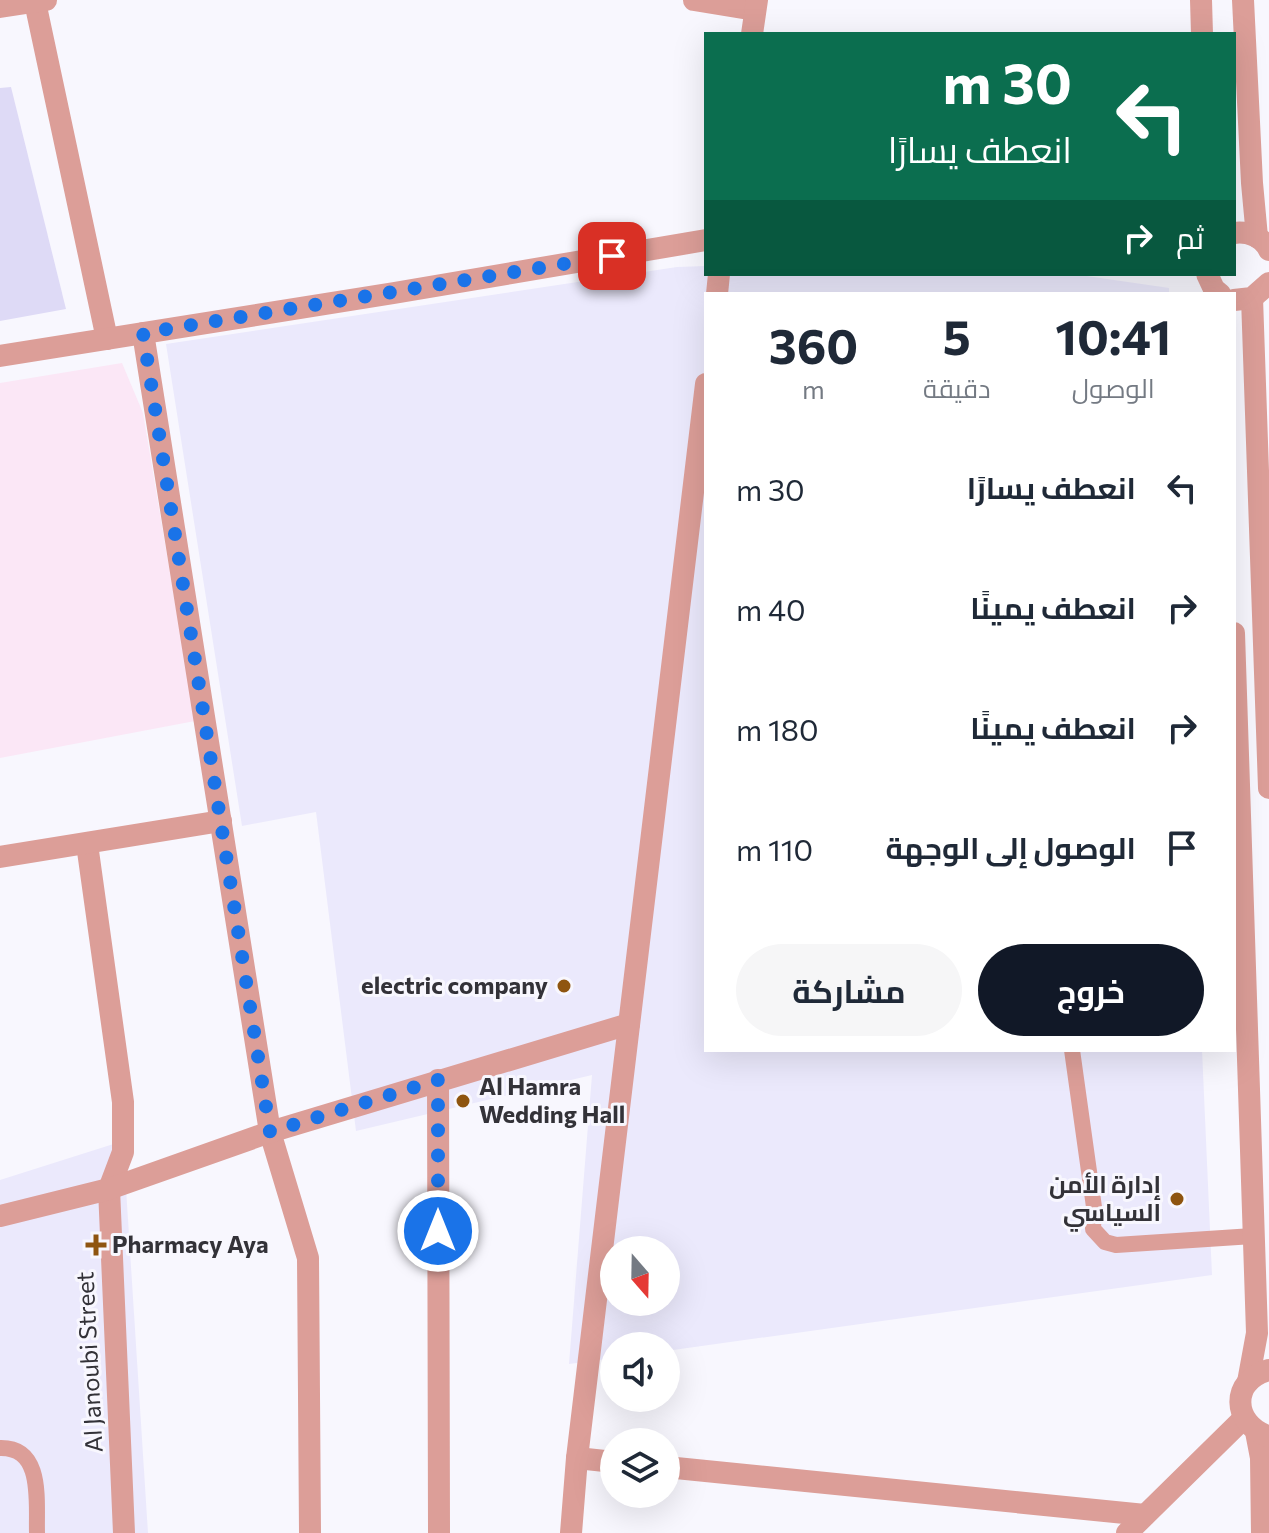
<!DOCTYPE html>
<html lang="ar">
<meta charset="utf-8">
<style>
body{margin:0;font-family:Commissioner,Cairo,sans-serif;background:#f6f6f7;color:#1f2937;direction:rtl;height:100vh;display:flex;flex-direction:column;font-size:30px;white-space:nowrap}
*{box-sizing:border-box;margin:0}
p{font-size:26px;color:#747a83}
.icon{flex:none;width:44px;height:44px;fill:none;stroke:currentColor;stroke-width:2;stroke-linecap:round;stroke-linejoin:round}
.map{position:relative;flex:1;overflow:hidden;direction:ltr}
.panel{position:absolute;left:704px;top:292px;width:532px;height:760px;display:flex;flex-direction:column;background:#fff;border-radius:0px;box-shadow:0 8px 32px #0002;direction:rtl}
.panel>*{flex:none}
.top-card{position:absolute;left:704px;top:32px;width:532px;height:244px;border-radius:0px;box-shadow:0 8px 32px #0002;direction:rtl;background:#0b6e4f;color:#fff;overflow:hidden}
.needle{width:52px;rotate:160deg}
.controls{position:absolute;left:600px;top:1236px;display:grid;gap:16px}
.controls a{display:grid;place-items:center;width:80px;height:80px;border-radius:50%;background:#fff;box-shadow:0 8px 32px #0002;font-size:40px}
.pin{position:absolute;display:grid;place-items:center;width:68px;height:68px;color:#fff;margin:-34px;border-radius:16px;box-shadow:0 4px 12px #0006}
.me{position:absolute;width:88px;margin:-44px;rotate:0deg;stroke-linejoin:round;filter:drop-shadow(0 0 6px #0008)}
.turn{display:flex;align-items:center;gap:28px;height:168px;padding:0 32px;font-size:36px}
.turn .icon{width:104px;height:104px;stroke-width:2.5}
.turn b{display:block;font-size:56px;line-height:68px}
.then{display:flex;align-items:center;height:76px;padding:0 32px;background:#0003;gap:16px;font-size:30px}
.eta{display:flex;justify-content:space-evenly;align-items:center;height:136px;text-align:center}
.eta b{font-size:48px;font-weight:700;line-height:56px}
.action{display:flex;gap:16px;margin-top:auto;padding:16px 32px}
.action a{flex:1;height:92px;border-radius:48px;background:#111827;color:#fff;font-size:32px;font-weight:700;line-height:92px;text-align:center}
.action a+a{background:#f6f6f7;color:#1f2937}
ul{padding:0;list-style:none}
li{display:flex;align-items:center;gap:24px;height:120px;padding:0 32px}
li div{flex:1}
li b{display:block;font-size:30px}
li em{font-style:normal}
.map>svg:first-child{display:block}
.built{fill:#ebe9fc;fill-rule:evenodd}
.education{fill:#fbe7f6}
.green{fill:#dedaf6}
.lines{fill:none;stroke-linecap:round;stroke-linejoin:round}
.service{stroke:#dc9e98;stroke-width:16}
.minor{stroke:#dc9e98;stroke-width:22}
.tertiary{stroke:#dc9e98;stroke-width:22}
.route{stroke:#1a73e8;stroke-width:14;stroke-dasharray:0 25.2}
.poi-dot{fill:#8f5510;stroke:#f8f7fe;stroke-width:3}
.labels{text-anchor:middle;stroke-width:6;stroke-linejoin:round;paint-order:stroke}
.poi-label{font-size:24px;font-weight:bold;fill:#333238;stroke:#f8f7fe;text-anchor:end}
.street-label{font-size:24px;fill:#333238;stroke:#f8f7fe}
</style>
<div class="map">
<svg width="1269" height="1533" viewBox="0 0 1269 1533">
<rect width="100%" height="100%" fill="#f8f7fe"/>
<g class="built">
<path d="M 706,266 L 706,274 L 1073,274 L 1169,288 L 1169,294 L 706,294 L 706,1050 L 1202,1050 L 1212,1275 L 666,1351 L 666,1346 L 614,1346 L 614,1358 L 569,1364 L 592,1075 L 356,1131 L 316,812 L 242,826 L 166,344 L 677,267 ZM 614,1250 L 666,1250 L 666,1302 L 614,1302 Z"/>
<path d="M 123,1141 L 148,1533 L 0,1533 L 0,1180 Z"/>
</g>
<path class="education" d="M 122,363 L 143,413 L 195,721 L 0,758 L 0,383 Z"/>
<path class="green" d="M 11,87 L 66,309 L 0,321 L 0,88 Z"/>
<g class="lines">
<g class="service">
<path d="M 1072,1050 L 1094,1207 L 1093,1229 L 1105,1242 L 1116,1245 L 1253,1236"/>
<path d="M 0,1448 C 44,1447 36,1502 37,1533"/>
</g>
<g class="minor">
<path d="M 694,0 L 755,10"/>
<path d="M 35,2 L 107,339"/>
<path d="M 0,7 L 46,0"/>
<path d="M 752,34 L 757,0"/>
<path d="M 717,294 L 719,274"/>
<path d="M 143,333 L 270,1132 L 308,1258 L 310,1533"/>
<path d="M 87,844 L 123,1102 L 123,1152 L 109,1189 L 124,1533"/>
<path d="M 0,857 L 221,821"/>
<path d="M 438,1080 L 439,1533"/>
<path d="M 0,1216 L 109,1189 L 270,1132 L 629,1024"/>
<path d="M 577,1458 L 614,1462"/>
<path d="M 666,1467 L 1145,1515"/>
<path d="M 571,1533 L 577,1458 L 706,384"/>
<path d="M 1127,1533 L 1244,1418"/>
</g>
<g class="tertiary">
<path d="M 1201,0 L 1202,34"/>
<path d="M 1243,0 L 1252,183 L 1257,237"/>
<path d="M 1234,233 C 1248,231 1263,237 1269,250"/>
<path d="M 1207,274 L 1214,289 L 1220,294"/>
<path d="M 1252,298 L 1269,788"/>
<path d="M 1234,300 L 1252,298 L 1269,283"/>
<path d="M 0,356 L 394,293 L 706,240"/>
<path d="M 1234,633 L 1257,1333 L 1248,1382"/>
<path d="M 1256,1432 L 1261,1458 L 1262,1533"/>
<path d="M 1268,1436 C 1232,1424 1230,1380 1269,1370"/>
</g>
</g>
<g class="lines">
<path class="route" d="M 438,1231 L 438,1080 L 270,1132 L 143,333 L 612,256"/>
</g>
<g class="poi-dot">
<circle cx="564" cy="986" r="8"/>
<circle cx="463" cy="1101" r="8"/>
<circle cx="1177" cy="1199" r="8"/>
<path d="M92 1233h8v8h8v8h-8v8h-8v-8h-8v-8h8z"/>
</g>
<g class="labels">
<g class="poi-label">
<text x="548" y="994">electric company</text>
<text x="479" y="1095" text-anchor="start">Al Hamra<tspan x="479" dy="28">Wedding Hall</tspan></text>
<text x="1161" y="1193">إدارة الأمن<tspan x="1161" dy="28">السياسي</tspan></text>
<text x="112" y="1253" text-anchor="start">Pharmacy Aya</text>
</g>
<g class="street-label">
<text transform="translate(90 1362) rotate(-93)" y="8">Al Janoubi Street</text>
</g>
</g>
</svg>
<div class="controls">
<a><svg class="needle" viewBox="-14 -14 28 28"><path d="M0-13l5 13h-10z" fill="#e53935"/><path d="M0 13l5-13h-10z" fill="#747a83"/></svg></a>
<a><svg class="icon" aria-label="sound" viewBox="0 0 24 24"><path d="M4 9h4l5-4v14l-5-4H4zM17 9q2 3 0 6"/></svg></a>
<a><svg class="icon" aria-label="layers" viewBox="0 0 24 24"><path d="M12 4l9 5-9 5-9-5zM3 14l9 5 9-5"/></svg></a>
</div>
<div class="pin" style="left:612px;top:256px;background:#d93025"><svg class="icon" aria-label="arrive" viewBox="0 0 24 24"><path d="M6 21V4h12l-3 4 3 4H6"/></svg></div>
<svg class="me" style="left:438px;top:1231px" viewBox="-20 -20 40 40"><circle r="17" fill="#1a73e8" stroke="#fff" stroke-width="3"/><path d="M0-11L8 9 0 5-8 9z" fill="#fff"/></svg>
<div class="top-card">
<div class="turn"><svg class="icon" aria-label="left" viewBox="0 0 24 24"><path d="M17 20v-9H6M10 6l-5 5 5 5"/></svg><div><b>30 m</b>انعطف يسارًا</div></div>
<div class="then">ثم<svg class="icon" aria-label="right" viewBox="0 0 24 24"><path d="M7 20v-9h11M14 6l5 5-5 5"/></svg></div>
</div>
<section class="panel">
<div class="eta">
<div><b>10:41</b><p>الوصول</p></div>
<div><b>5</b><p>دقيقة</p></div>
<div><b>360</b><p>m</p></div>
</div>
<ul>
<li><svg class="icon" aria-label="left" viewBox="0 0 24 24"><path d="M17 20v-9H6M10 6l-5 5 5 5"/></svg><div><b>انعطف يسارًا</b></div><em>30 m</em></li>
<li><svg class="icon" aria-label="right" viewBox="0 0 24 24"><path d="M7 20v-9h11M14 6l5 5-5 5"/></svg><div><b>انعطف يمينًا</b></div><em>40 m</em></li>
<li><svg class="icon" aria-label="right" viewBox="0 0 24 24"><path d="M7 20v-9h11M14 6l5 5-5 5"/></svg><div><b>انعطف يمينًا</b></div><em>180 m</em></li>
<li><svg class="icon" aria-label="arrive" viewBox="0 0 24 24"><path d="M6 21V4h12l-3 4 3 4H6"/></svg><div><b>الوصول إلى الوجهة</b></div><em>110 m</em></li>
</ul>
<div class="action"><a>خروج</a><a>مشاركة</a></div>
</section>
</div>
